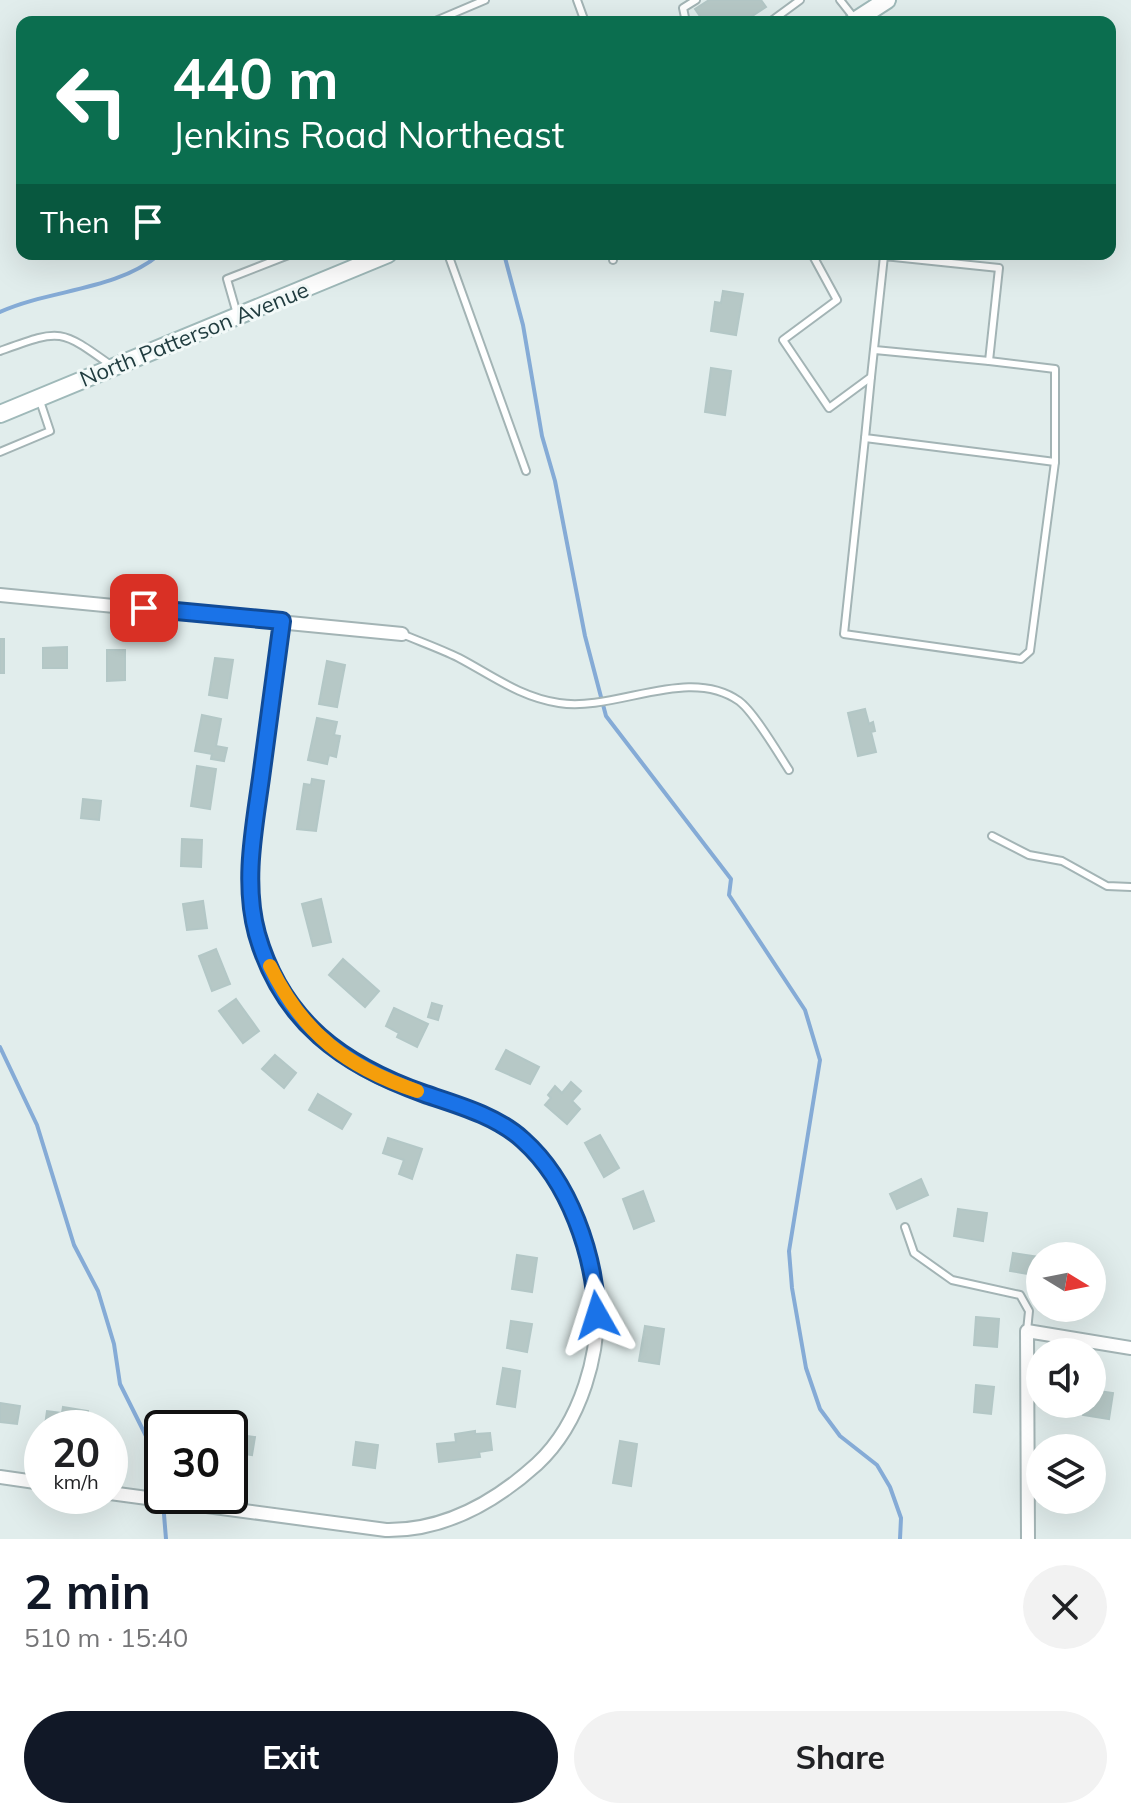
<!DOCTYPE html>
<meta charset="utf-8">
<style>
body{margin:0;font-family:Mulish,sans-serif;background:#f2f2f2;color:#202124;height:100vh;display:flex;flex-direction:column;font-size:30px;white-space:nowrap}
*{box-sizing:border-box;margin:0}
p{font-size:26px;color:#757577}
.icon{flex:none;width:44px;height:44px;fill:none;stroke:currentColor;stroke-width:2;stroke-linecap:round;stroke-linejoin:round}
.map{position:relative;height:1539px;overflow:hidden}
.details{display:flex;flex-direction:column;background:#fff;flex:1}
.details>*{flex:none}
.banner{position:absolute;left:16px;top:16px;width:1100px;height:244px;border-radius:16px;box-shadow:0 8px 32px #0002;background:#0b6e4f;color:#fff;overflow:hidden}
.needle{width:52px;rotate:100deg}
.controls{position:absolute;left:1026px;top:1242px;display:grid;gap:16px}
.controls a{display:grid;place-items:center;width:80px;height:80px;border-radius:50%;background:#fff;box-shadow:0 8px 32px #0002;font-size:40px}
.speed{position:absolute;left:24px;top:1410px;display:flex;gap:16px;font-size:40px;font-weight:700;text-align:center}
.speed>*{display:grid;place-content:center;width:104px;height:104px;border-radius:50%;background:#fff;box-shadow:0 8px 32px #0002;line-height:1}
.speed small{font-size:20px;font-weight:400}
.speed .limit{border:4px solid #111;border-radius:12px;background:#fff;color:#111}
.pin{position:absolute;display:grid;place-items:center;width:68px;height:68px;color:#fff;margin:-34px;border-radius:16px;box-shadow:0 4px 12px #0006}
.me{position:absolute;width:88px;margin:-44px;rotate:354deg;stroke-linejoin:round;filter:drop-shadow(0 0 6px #0008)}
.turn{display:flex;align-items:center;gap:28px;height:168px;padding:0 24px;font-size:36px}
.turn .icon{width:104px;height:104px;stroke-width:2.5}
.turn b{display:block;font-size:56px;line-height:68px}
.then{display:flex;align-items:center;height:76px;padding:0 24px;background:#0003;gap:16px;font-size:30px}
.round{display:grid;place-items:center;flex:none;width:84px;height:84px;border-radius:42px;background:#f2f2f2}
.summary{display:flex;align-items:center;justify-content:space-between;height:136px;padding:0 24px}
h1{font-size:48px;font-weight:700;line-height:60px;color:#111827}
.action{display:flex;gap:16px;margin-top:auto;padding:16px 24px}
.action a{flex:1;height:92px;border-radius:48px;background:#111827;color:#fff;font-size:32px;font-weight:700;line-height:92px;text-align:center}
.action a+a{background:#f2f2f2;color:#202124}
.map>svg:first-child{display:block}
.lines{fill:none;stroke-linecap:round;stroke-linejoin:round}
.stream{stroke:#85abd6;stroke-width:4}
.building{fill:#b6c8c6;stroke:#b3c7c6;stroke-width:2}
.lane-casing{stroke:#a3b4b5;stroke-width:10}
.street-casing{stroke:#a3b4b5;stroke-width:16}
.secondary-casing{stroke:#9fb9b9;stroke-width:20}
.lane{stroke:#fff;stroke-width:6}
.street{stroke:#fff;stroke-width:12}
.secondary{stroke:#fff;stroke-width:16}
.route-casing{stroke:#114b97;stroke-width:20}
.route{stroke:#1a73e8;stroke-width:14}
.slow{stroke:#f59e0b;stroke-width:14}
.labels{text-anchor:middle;stroke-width:6;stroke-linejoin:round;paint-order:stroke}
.street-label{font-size:22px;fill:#203c3f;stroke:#f2f9f8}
</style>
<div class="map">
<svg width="1131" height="1539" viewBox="0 0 1131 1539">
<rect width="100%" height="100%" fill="#e1edec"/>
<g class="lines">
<g class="stream">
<path d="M 504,254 L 523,325 L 542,436 L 555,481 L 585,636 L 606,716 L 731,879 L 729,895 L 805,1010 L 820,1060 L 789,1251 L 792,1288 L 806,1368 L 820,1409 L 840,1436 L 877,1465 L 890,1487 L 901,1518 L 900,1539"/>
<path d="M 0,312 C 51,289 116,291 160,254"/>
<path d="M 0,1047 L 37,1125 L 74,1245 L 98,1291 L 114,1344 L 120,1384 L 154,1452 L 162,1492"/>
<path d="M 163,1502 L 166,1539"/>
</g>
</g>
<g class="building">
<path d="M 709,0 L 761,0 L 766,7 L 743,22 L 704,22 L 695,9 Z"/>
<path d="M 723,291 L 743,294 L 736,335 L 711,331 L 715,302 L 721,303 Z"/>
<path d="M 711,368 L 731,371 L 725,415 L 705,412 Z"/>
<rect x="0" y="639" width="4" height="34"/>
<path d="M 67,647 L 67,668 L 43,668 L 43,648 Z"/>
<path d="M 107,650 L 125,650 L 125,680 L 107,681 Z"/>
<path d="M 215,658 L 233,660 L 227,698 L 209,695 Z"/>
<path d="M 327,661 L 345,665 L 337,707 L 319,704 Z"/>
<path d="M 865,709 L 869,724 L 873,722 L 875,731 L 871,732 L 876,752 L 858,756 L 848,713 Z"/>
<path d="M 202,715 L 221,719 L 216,746 L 227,748 L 224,761 L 211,759 L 212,754 L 195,751 Z"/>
<path d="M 317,718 L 337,722 L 334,735 L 340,736 L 336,757 L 329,755 L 327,764 L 308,760 Z"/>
<path d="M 197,766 L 216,769 L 210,809 L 191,806 Z"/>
<path d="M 312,779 L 324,781 L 316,831 L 297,829 L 304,784 L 311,785 Z"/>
<path d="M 83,799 L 101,801 L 99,820 L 81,818 Z"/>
<path d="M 182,839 L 202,840 L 201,867 L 181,866 Z"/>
<path d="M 321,899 L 331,942 L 313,946 L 302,904 Z"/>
<path d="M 203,901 L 207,928 L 187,930 L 183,904 Z"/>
<path d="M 216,949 L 230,984 L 212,991 L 199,956 Z"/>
<path d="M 343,959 L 379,991 L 365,1007 L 329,975 Z"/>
<path d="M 236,999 L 259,1031 L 243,1043 L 219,1011 Z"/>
<path d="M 432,1003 L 442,1006 L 438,1020 L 428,1017 Z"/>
<path d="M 394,1008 L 428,1024 L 417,1047 L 397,1037 L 399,1033 L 386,1026 Z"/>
<path d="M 506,1050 L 539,1067 L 530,1084 L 496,1069 Z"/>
<path d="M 275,1055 L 296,1073 L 284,1088 L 262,1069 Z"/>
<path d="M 571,1082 L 581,1091 L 572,1101 L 580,1109 L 567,1124 L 545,1105 L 551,1098 L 548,1095 L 555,1086 L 562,1093 Z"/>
<path d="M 318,1094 L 351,1114 L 342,1129 L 309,1110 Z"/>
<path d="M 600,1135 L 619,1168 L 604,1177 L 585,1143 Z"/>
<path d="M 388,1138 L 422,1149 L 412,1179 L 399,1174 L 404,1160 L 383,1153 Z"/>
<path d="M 921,1179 L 928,1195 L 897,1209 L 890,1194 Z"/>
<path d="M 643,1191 L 654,1221 L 634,1229 L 623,1199 Z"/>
<path d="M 958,1209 L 987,1213 L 983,1241 L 954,1236 Z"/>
<path d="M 1013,1253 L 1040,1257 L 1040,1276 L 1010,1271 Z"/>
<path d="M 517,1255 L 537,1258 L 532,1292 L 512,1289 Z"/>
<path d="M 976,1317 L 999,1319 L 997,1347 L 974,1345 Z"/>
<path d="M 511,1321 L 532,1324 L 527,1352 L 507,1348 Z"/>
<path d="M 645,1326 L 664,1329 L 659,1364 L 639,1361 Z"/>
<path d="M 503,1368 L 520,1371 L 515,1407 L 497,1404 Z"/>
<path d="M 976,1385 L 994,1387 L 991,1414 L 974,1412 Z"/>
<path d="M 1092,1390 L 1113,1393 L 1109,1419 L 1083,1415 L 1084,1409 L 1068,1407 L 1069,1404 L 1092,1404 Z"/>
<path d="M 0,1403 L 20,1406 L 17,1424 L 0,1422 Z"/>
<path d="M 63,1407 L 88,1411 L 86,1428 L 45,1425 L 47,1411 L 62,1413 Z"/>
<path d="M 169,1423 L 195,1427 L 195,1428 L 169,1428 Z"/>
<path d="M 475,1431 L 475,1434 L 490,1433 L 492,1450 L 479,1452 L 480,1457 L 439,1462 L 437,1444 L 456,1442 L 455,1434 Z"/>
<path d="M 233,1434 L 255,1437 L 252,1455 L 231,1452 Z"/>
<path d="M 620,1441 L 637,1444 L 631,1486 L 613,1483 Z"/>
<path d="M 356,1442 L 378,1445 L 375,1468 L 353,1465 Z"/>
</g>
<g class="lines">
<g class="lane-casing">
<g id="lane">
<path d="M 577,0 L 585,22"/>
<path d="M 840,0 L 855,19"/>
<path d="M 433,22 L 485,0"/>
<path d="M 686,22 L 683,8 L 696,0"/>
<path d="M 770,22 L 800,0"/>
<path d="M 448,254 L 526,471"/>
<path d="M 613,254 L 613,260"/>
<path d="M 812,254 L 837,300 L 783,340 L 829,408 L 871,377 L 884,256 L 999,268 L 989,361 L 875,350"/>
<path d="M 237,314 L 227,279 L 291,254"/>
<path d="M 0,351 C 61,329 59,328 112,366"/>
<path d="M 871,377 L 865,438 L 1055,462 L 1055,369 L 989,361"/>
<path d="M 865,438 L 844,634 L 1021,659 L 1030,651 L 1055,462"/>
<path d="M 0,452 L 50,431 L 40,401"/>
<path d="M 402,634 C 421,642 441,649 459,658 C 493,676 520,697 559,703 C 616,712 688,665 739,701 C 754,712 778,753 789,770"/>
<path d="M 992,836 L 1029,855 L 1062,861 L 1107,886 L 1131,887"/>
<path d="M 905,1227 L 914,1253 L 952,1280 L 1020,1295 L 1029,1311 L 1027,1331"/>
</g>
</g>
<g class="street-casing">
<g id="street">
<path d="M 0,595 L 402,634"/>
<path d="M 0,1477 L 42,1483"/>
<path d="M 110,1493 L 386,1530 C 445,1531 495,1502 537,1464 C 581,1423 602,1351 596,1293 C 592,1255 577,1217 558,1185 C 548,1169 536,1150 521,1138 C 481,1108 433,1100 388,1081 C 334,1058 295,1019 270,966 C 239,901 254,834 263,765 C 269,717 276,669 282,621"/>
<path d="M 1028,1539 L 1027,1331 L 1131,1348"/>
</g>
</g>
<g class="secondary-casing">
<g id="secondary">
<path d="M 853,22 L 887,0"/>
<path d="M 0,414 L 388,254"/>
</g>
</g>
<use href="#lane" class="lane"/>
<use href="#street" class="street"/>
<use href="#secondary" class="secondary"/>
</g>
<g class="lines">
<g class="route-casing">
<path id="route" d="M 144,608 L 282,621 C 275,673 268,726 261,778 C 254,829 243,883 257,934 C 282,1022 343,1065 425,1094 C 458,1105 497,1116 523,1140 C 570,1182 594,1254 597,1315"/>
</g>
<use href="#route" class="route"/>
<path class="slow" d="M 270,966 C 303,1034 347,1067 417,1091"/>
</g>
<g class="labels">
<g class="street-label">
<text transform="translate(194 334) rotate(-22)" y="8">North Patterson Avenue</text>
</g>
</g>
</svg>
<div class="controls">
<a><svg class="needle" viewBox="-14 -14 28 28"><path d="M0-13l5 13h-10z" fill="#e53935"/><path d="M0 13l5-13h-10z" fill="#757577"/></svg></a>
<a><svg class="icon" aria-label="sound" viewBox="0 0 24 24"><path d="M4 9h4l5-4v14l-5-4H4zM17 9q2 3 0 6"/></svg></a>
<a><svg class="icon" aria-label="layers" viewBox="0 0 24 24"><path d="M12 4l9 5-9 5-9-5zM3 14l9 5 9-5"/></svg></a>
</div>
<div class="speed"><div>20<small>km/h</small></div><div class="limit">30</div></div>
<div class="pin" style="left:144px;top:608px;background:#d93025"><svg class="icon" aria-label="arrive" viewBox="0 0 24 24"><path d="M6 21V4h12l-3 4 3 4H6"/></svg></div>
<svg class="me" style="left:597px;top:1315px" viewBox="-20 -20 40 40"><path d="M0-17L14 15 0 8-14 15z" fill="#1a73e8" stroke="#fff" stroke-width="4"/></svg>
<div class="banner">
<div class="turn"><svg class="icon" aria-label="left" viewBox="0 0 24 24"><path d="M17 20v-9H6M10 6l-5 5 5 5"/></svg><div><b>440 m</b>Jenkins Road Northeast</div></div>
<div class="then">Then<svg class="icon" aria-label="arrive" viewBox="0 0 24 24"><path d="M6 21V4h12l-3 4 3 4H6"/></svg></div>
</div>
</div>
<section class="details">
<div class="summary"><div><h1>2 min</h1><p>510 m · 15:40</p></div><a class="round"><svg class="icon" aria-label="close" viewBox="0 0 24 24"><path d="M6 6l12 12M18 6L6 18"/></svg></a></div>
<div class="action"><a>Exit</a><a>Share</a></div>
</section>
